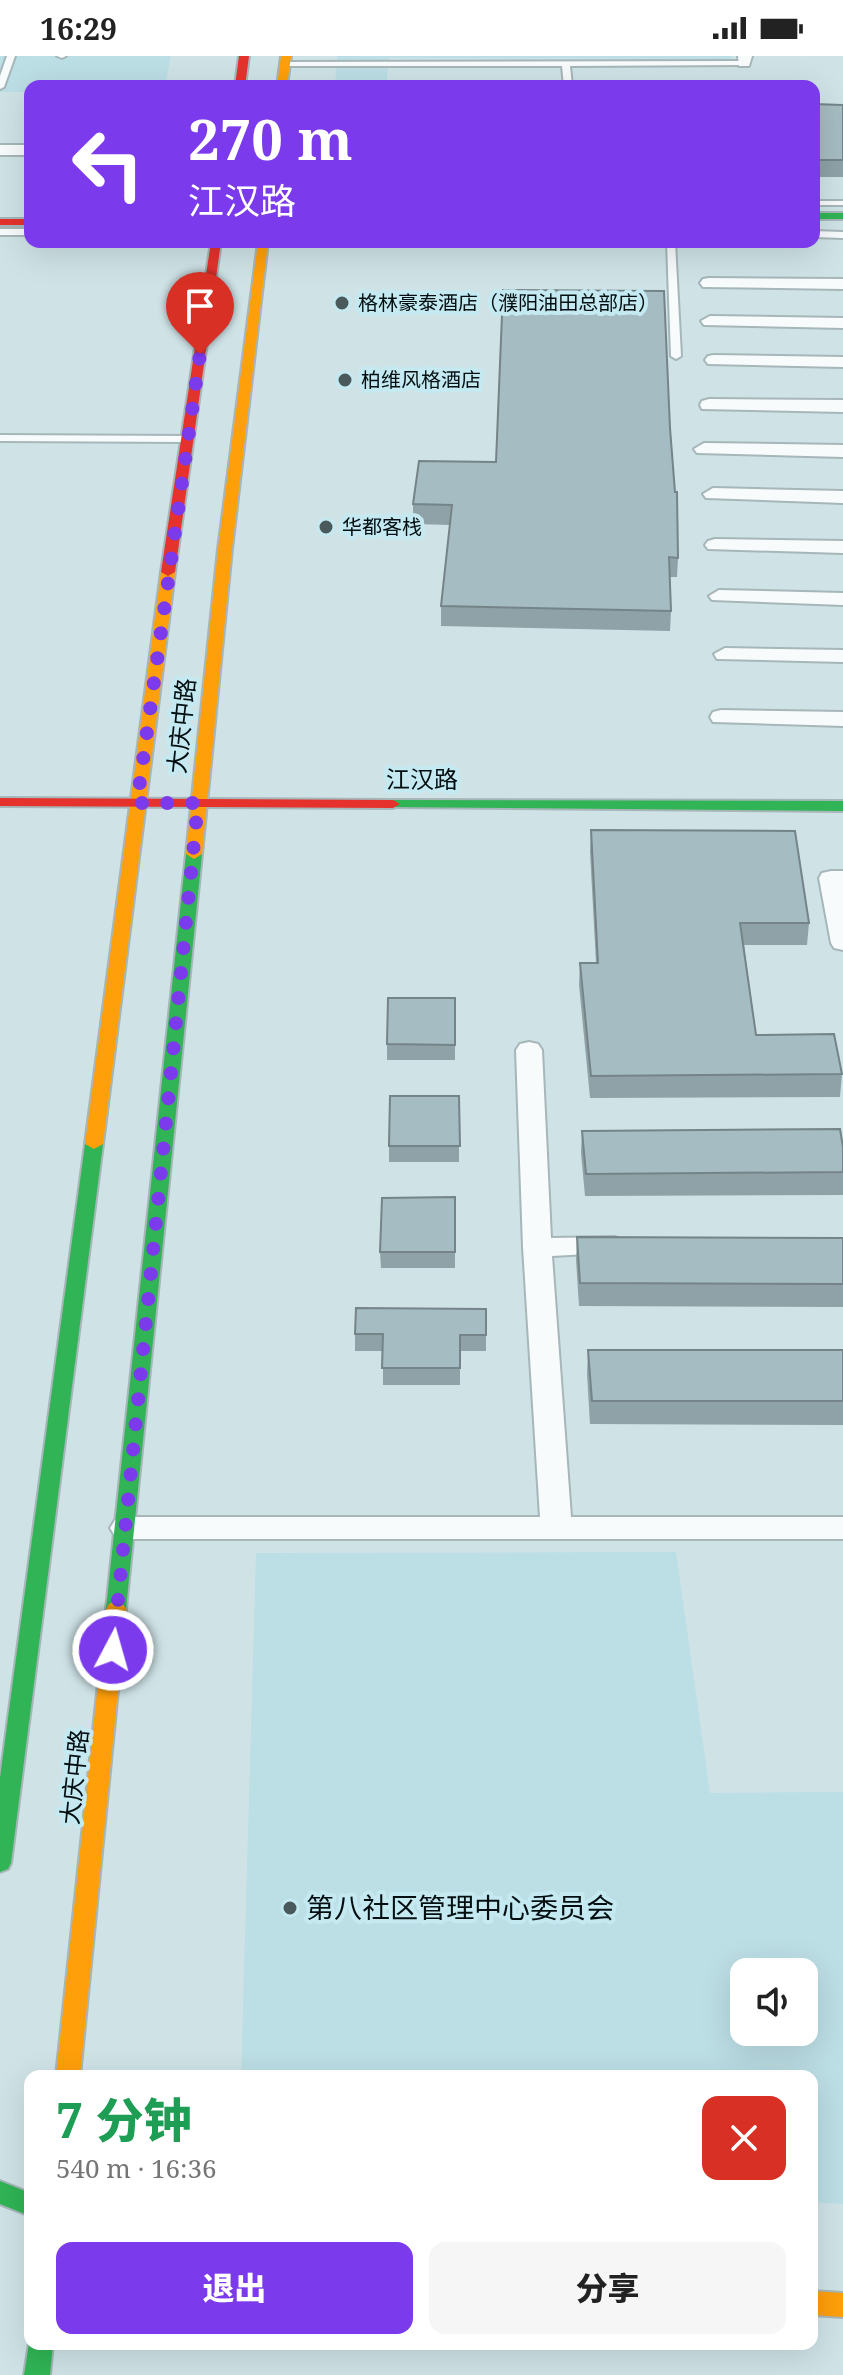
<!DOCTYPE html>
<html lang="zh">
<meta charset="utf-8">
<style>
body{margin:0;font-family:"Noto Serif","Noto Sans SC",serif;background:#f6f6f6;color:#222;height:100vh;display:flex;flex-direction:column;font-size:30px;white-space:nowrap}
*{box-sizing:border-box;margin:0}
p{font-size:26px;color:#767676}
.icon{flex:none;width:44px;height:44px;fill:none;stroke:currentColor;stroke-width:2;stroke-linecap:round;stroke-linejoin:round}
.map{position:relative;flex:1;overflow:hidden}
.side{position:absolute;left:24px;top:2014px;width:794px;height:280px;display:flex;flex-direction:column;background:#fff;border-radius:16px;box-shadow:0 8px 32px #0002}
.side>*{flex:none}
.hud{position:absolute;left:24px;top:24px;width:796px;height:168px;border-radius:16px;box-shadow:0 8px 32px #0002;background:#7c3aed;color:#fff;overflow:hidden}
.controls{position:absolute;left:730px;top:1902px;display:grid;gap:16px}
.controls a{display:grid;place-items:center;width:88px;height:88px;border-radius:16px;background:#fff;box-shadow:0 8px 32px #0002;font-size:40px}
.pin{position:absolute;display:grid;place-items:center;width:68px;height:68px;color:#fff;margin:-82px -34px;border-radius:50% 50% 50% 0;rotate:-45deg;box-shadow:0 0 8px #0007}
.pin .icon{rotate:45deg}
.me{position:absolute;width:88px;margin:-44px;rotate:6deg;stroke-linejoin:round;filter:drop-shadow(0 0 6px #0008)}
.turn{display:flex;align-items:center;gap:28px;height:168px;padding:0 32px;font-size:36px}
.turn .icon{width:104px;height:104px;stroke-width:2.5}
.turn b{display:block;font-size:56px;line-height:68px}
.round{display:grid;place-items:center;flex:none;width:84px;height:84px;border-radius:16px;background:#f6f6f6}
.headline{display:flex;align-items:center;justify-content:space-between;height:136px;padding:0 32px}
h1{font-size:48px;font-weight:800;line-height:60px;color:#1e9e55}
.button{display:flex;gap:16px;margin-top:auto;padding:16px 32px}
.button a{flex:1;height:92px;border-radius:16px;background:#7c3aed;color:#fff;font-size:32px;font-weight:800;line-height:92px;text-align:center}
.button a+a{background:#f6f6f6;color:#222}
.status{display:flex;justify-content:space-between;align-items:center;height:56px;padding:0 40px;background:#fff;direction:ltr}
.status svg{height:22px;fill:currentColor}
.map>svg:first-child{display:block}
.built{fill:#bcdee5;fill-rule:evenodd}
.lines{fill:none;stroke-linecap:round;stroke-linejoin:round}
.lane-casing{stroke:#a6b6b9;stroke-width:4}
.street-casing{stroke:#a6b6b9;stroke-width:4}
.fast-casing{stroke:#a6b6b9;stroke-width:4}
.slow-casing{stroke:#a6b6b9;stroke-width:4}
.jam-casing{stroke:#a6b6b9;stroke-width:4}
.lane{fill:#f8fbfb;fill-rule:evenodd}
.street{fill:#f8fbfb;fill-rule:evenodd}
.fast{fill:#30b455;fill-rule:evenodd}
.slow{fill:#ff9f0a;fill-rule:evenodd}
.jam{fill:#e5322d;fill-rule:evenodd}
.wall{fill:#8ea2a7}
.building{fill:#a5bcc2;stroke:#748488;stroke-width:2}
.route{stroke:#7c3aed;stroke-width:14;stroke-dasharray:0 25.2}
.poi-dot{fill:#4a595c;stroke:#c5e9f1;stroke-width:3}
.labels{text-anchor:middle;stroke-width:8;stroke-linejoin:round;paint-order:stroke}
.far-poi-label{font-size:20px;fill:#030e11;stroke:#c5e9f1;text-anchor:start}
.street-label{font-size:24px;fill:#030e11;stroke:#c5e9f1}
.near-poi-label{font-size:28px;fill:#030e11;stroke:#c5e9f1;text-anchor:start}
</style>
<div class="status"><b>16:29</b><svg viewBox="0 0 49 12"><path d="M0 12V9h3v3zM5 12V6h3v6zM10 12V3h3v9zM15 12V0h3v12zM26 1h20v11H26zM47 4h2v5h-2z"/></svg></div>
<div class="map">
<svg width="843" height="2319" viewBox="0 0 843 2319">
<rect width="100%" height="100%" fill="#cfe3e7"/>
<g class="built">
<path d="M 0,0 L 171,0 L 165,30 L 30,30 L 30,36 L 0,36 Z"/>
<path d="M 337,0 L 732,0 L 733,3 L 389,2 L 386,30 L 335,30 Z"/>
<path d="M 676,1496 L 710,1737 L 843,1736 L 843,2148 L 812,2146 L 812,2020 L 241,2020 L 256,1497 ZM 804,1916 L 804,1976 L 744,1976 L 744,1916 Z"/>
</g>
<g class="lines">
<g class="lane-casing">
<g id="lane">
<path d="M 7,0 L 15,0 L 4,31 L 0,33 L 0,20 Z"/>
<path d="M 57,0 L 66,0 L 62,2 Z"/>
<path d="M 744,5 L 748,7 L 747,9 L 570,10 L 572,30 L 564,30 L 562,10 L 285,10 L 281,8 L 285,6 Z"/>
<rect x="814" y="145" width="29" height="4"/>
<rect x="0" y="173" width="30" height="6"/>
<path d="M 814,175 L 843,176 L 843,182 L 814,181 Z"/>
<path d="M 667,186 L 675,186 L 681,300 L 676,303 L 671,300 Z"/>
<path d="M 0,379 L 187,380 L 192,383 L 187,386 L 0,385 Z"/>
</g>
</g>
<g class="street-casing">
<g id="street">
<path d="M 738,0 L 752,0 L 749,10 L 739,10 Z"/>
<rect x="0" y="89" width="30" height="10"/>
<path d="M 709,222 L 843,223 L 843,233 L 703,231 L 700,227 L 703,223 Z"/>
<path d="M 710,260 L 843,262 L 843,272 L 704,269 L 701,265 Z"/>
<path d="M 714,299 L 843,301 L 843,311 L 708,308 L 705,304 L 708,300 Z"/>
<path d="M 709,343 L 843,344 L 843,356 L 702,353 L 700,349 L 702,345 Z"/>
<path d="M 704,387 L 843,389 L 843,401 L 697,397 L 694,393 Z"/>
<path d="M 713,432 L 843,435 L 843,447 L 706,442 L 703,438 Z"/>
<path d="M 715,483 L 843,485 L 843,497 L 708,493 L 705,489 L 708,485 Z"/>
<path d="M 719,534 L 843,537 L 843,549 L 712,544 L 709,540 Z"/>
<path d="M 725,592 L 843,594 L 843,606 L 717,603 L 714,598 Z"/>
<path d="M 721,654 L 843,656 L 843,670 L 713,666 L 710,661 L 713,656 Z"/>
<path d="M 831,815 L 843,815 L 843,894 L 834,892 L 831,887 L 819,822 L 822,817 Z"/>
<path d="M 529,986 L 538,988 L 542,994 L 551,1182 L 614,1181 L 624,1184 L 628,1190 L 624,1196 L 552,1200 L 571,1461 L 843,1461 L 843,1483 L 126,1483 L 115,1480 L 110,1472 L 115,1464 L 126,1461 L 540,1461 L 523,1191 L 516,994 L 520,988 Z"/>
</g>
</g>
<g class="fast-casing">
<g id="fast">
<rect x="814" y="157" width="29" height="6"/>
<path d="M 393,744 L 843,745 L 843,755 L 388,751 L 388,745 Z"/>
<path d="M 194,793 L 202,798 L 126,1553 L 123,1558 L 109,1558 L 106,1553 L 186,798 Z"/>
<path d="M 94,1083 L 103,1088 L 11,1807 L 8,1813 L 0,1816 L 0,1722 L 85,1088 Z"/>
<path d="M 0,2125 L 30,2137 L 30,2160 L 0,2148 Z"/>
<path d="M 30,2281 L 30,2288 L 53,2288 L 50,2319 L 24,2319 Z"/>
</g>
</g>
<g class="slow-casing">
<g id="slow">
<path d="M 281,0 L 291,0 L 287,30 L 277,30 Z"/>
<path d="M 258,186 L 268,186 L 232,493 L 202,798 L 194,803 L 186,798 L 218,493 Z"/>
<path d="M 168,512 L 175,516 L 103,1088 L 94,1093 L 85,1088 L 161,516 Z"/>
<path d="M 116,1545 L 123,1548 L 126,1553 L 80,2020 L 56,2020 L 106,1553 L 109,1548 Z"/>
<path d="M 812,2235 L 843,2237 L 843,2261 L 812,2259 Z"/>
</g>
</g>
<g class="jam-casing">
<g id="jam">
<path d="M 239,0 L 249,0 L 245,30 L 235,30 Z"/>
<rect x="0" y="163" width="30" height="6"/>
<path d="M 211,186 L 221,186 L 175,516 L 168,520 L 161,516 Z"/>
<path d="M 0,742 L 393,744 L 400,748 L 393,752 L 0,750 Z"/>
</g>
</g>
<use href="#lane" class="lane"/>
<use href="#street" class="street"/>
<use href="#fast" class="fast"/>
<use href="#slow" class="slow"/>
<use href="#jam" class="jam"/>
</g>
<g class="wall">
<path d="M 814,48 L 843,49 L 843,121 L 814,121 Z"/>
<path d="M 670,372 L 678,502 L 677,521 L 670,521 L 671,555 L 670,575 L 441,570 L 441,550 L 450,469 L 413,468 L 413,448 L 496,406 Z"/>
<path d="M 591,774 L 809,867 L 807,889 L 744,889 L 756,979 L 842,1018 L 840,1041 L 590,1042 L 579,929 L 580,907 L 596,907 L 590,796 Z"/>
<path d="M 455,942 L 455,1004 L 387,1004 L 387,988 Z"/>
<path d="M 459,1040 L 459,1106 L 389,1106 L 389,1090 Z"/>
<path d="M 582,1075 L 843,1091 L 843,1139 L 585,1140 L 581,1097 Z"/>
<path d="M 455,1141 L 455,1212 L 381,1212 L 380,1196 Z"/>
<path d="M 577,1181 L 843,1182 L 843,1251 L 579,1250 L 576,1204 Z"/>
<path d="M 486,1253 L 486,1295 L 460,1295 L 460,1329 L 383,1329 L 383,1295 L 355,1295 L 355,1278 Z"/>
<path d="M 588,1294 L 843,1294 L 843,1369 L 590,1368 L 587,1318 Z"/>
</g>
<g class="building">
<path d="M 814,48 L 843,49 L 843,104 L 814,104 Z"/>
<path d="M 503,234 L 664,235 L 670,372 L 675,436 L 677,436 L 678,502 L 669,501 L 671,555 L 441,550 L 452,449 L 413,448 L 419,405 L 496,406 Z"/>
<path d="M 591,774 L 795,775 L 809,867 L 740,867 L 756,979 L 834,978 L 842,1018 L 591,1020 L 580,907 L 598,907 Z"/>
<path d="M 388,942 L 455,942 L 455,989 L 387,988 Z"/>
<path d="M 390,1040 L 459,1040 L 460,1090 L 389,1090 Z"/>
<path d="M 840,1073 L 843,1091 L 843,1116 L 586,1118 L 582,1075 Z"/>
<path d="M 455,1141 L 455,1196 L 380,1196 L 382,1142 Z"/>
<path d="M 577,1181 L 843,1182 L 843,1228 L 580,1227 Z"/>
<path d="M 356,1252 L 486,1253 L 486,1279 L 460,1279 L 460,1312 L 382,1312 L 383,1278 L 355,1278 Z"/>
<path d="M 588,1294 L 843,1294 L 843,1345 L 592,1345 Z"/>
</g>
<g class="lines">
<path class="route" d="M 113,1594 L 198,747 L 137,747 L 200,298"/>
</g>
<g class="poi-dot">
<circle cx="342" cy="247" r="8"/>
<circle cx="345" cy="324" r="8"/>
<circle cx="326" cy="471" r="8"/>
<circle cx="290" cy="1852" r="8"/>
</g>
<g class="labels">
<g class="far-poi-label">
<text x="358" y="254">格林豪泰酒店（濮阳油田总部店）</text>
<text x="361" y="331">柏维风格酒店</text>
<text x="342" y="478">华都客栈</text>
</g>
<g class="street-label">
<text transform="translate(182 670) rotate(-84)" y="8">大庆中路</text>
<text x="422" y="732">江汉路</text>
<text transform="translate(75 1721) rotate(-84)" y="8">大庆中路</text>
</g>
<g class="near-poi-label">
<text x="306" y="1862">第八社区管理中心委员会</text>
</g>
</g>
</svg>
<div class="controls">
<a><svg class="icon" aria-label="sound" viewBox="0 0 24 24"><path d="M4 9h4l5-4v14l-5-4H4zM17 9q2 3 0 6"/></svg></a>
</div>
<div class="pin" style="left:200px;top:298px;background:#d93025"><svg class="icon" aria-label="arrive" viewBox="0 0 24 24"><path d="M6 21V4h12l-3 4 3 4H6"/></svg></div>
<svg class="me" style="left:113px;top:1594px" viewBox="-20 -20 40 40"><circle r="17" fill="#7c3aed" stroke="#fff" stroke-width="3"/><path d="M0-11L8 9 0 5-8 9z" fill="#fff"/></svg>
<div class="hud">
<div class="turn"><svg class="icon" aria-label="left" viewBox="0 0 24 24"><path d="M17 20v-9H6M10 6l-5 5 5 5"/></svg><div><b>270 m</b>江汉路</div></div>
</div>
<section class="side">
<div class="headline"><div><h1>7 分钟</h1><p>540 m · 16:36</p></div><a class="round" style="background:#d93025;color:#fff"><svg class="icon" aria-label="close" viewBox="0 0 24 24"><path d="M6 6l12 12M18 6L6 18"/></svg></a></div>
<div class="button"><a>退出</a><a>分享</a></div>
</section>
</div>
